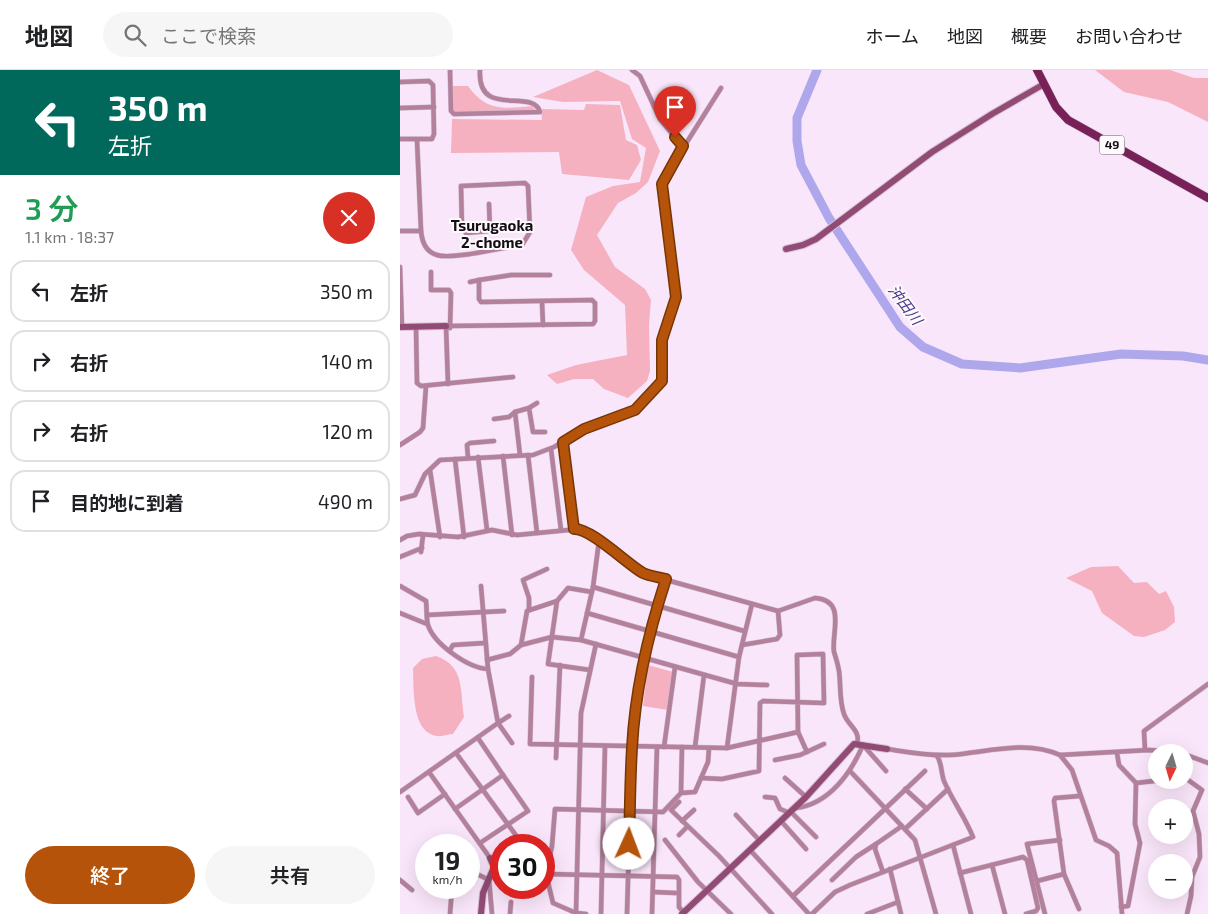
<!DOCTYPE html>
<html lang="ja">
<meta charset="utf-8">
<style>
body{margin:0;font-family:"Exo 2","Noto Sans JP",sans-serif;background:#f6f6f6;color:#202124;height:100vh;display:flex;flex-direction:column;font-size:19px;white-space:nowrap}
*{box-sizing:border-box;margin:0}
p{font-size:16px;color:#757577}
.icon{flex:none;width:28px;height:28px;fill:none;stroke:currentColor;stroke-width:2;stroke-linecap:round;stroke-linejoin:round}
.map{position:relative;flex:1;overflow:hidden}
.side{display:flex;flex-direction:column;background:#fff;width:400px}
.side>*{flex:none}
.hud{background:#00695c;color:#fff;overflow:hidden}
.needle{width:32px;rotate:185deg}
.buttons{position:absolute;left:748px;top:674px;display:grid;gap:10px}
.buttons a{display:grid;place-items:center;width:45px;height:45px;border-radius:50%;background:#fff;box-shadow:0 5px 20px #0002;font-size:25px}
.speed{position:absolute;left:15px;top:764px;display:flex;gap:10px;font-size:25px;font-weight:700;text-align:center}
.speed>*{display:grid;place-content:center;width:65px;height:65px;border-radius:50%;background:#fff;box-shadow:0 5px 20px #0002;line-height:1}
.speed small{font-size:12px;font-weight:400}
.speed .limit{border:8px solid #d22;background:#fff;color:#111}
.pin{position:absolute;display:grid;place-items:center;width:42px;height:42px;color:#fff;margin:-51px -21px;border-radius:50% 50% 50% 0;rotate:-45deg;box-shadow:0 0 5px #0007}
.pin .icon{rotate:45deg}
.me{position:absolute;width:55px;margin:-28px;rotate:2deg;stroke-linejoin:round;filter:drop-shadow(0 0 4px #0008)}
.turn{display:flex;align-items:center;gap:18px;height:105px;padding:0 25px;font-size:22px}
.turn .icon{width:65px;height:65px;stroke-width:2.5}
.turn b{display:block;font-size:35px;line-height:42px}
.round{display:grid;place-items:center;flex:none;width:52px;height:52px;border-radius:26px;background:#f6f6f6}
.overview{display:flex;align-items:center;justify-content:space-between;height:85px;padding:0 25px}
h1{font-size:30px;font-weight:600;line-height:38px;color:#1e9e55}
.button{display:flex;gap:10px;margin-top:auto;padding:10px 25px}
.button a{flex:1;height:58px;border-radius:30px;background:#b45309;color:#fff;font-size:20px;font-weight:600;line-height:58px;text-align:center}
.button a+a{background:#f6f6f6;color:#202124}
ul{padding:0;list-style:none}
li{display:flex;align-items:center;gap:15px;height:62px;margin:0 10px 8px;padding:0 15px;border:2px solid #e0e0e0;border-radius:15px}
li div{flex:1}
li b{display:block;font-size:19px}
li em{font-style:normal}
header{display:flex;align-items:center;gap:30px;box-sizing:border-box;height:70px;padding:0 25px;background:#fff;border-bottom:1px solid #e0e0e0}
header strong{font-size:24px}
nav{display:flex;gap:28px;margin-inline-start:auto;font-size:18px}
.search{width:350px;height:45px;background:#f6f6f6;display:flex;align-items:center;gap:12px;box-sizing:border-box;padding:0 18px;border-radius:28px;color:#757577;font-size:19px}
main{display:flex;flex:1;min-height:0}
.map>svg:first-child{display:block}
.green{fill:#f5b1c0}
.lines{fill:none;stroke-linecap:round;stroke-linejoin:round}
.river{stroke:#afa7ec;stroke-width:9}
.street-casing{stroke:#d5c3d5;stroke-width:5.5}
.secondary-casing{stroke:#d5c3d5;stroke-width:8}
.primary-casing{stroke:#d5c3d5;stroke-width:9}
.street{stroke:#b3819c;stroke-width:4.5}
.secondary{stroke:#924b74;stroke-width:6}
.primary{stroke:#782159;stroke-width:8}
.route-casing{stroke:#753606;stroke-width:12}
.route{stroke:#b45309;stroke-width:9}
.labels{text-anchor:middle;stroke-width:4;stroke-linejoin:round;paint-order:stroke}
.shield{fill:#fdf9fd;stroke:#5a545a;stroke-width:1}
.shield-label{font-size:12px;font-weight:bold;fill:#140e14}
.neighbourhood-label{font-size:15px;font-weight:bold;fill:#140e14;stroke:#fdf9fd}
.water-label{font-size:15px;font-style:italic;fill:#4b3b8b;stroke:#fdf9fd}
</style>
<header>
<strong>地図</strong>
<div class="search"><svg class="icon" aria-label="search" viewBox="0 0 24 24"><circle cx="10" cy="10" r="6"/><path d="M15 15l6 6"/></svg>ここで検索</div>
<nav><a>ホーム</a><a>地図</a><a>概要</a><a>お問い合わせ</a></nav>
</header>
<main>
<section class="side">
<div class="hud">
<div class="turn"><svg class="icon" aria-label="left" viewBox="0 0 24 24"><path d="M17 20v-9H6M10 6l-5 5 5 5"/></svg><div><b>350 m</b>左折</div></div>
</div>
<div class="overview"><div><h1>3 分</h1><p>1.1 km · 18:37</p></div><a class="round" style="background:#d93025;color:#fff"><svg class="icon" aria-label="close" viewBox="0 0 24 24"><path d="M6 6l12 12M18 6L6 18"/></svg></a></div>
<ul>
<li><svg class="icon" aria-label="left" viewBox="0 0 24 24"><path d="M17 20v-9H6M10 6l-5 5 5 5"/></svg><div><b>左折</b></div><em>350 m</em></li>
<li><svg class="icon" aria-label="right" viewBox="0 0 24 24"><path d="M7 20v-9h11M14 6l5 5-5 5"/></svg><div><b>右折</b></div><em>140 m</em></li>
<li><svg class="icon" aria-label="right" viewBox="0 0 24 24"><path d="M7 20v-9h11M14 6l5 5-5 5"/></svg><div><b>右折</b></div><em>120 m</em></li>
<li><svg class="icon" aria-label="arrive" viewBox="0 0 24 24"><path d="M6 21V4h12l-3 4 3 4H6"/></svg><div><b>目的地に到着</b></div><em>490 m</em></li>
</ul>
<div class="button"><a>終了</a><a>共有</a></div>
</section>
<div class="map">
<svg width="808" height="844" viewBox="0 0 808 844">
<rect width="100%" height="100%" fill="#fae6fa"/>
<g class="green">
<path d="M 197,0 L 229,15 L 260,81 L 248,112 L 236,123 L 218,133 L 197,165 L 215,197 L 245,219 L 251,230 L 249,255 L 250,301 L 247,311 L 228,328 L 204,319 L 193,309 L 174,309 L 157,314 L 147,305 L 176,295 L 227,285 L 225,235 L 184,200 L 171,180 L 186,127 L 213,116 L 240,112 L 246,78 L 232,69 L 220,31 L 163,32 L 133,27 Z"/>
<path d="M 695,0 L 770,0 L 794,8 L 808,8 L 808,52 L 768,32 L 724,22 Z"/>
<path d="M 52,16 L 68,16 C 86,41 103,39 132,36 L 137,41 L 56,43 L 53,40 Z"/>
<path d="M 186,34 L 220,35 L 226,70 L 237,75 L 241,90 L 229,110 L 162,104 L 159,82 L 51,83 L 52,49 L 142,50 L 141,39 L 184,40 Z"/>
<path d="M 718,496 L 734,513 L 747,512 L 759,524 L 766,521 L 774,537 L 775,552 L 765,560 L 744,567 L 734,566 L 702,543 L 692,521 L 666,508 L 691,497 Z"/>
<path d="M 36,586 C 65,596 60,620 64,647 L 53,664 C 49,664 42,667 38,666 C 11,664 14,618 13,598 L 22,589 Z"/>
<path d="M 248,595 L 273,602 L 268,640 L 243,636 Z"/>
</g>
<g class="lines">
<path class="river" d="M 417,0 L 397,48 L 397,71 L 401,95 L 429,148 L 500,257 L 523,277 L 562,294 L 620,298 L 721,284 L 783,286 L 808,290"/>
<g class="street-casing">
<g id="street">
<path d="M 50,0 L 51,41 L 54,44 L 140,42 C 133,17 77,50 80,0"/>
<path d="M 232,0 L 240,6 L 260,49 L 283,77"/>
<path d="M 0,12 L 29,11 L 33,15 L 34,64 L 32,69 L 0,69"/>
<path d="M 0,38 L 34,37"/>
<path d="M 89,134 L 90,161"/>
<path d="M 0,161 L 21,161 L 17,70"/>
<path d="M 21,161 C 22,172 26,182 37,185 C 52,190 105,177 122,175 L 130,162 L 128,116 L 125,113 L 61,116 L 62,158 L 66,163 L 130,157"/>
<path d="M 0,197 L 2,257"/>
<path d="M 31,202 L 31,220 L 49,220 L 51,223 L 50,258"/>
<path d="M 70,212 L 79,210"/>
<path d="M 142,232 L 143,255"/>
<path d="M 16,257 L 17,313 L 21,316 L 113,307"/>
<path d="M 48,314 L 46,256 L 193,254 L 195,251 L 195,233 L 192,230 L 81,232 L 79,229 L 79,210 L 111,205 L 150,205"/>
<path d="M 129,338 L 137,333"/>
<path d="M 94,349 L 109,347 L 115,342"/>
<path d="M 163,372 L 174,459"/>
<path d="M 0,375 L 20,362 L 23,358 L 26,316"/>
<path d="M 151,379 L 161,460"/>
<path d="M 120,385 L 115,342 L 129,338 L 133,362 L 145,362"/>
<path d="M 128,385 L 137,463"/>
<path d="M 103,386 L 112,465"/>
<path d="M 78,387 L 87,460"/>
<path d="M 68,388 L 67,375 L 70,373 L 94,371"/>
<path d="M 55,389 L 64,467"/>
<path d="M 30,400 L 40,467"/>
<path d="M 0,429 L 15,425 L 25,404 L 40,390 L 133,385 L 154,377 L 184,359 L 235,340 L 262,311 L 262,270 L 275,227 L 263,110 L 321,18"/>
<path d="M 0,470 L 7,466 L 19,464 L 58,467 L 92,460 L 117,465 L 179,459 L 245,504 L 378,541 L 415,528 C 447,530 431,563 434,582 C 436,588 438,595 439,601 C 441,615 439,630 444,644 C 448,656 461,660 457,674"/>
<path d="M 21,482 L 23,465"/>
<path d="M 0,487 L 22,478"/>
<path d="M 0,516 L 26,531 C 27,538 26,548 28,555 C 34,574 68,598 88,599 L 98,653 L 0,722"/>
<path d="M 81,516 L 88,599"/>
<path d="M 193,517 L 344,561"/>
<path d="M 157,531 L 148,594 L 190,600"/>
<path d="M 129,540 L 129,528 L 123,510 L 147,499"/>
<path d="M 0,543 L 27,554"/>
<path d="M 187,543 L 339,587"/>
<path d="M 27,545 L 104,541"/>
<path d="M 181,570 L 193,517 L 199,471"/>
<path d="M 121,575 L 127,541 L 157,531 L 168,518 L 192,522"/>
<path d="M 342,575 L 377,569 L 380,565 L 378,541"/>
<path d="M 50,580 L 53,575 L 85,573"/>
<path d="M 87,590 L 110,584 L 121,575 L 152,567 L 181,570 L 337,614 L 367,615"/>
<path d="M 132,607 L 130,674 L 327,678 L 398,662 L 397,585 L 423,584 L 424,633 L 363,631 L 360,633 L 359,701 L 322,709 L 301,708"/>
<path d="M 109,646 L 98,653 L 112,673"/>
<path d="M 398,662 L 407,682"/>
<path d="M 78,668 L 103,705"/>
<path d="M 463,675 L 486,701"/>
<path d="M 264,677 L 275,597"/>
<path d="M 295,677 L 304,605"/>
<path d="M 327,678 L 339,587 L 352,534"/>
<path d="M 487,679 C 507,682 527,686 549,685 C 585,683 625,669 660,685 L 749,680 L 776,682"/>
<path d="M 745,680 L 744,661 L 808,614"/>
<path d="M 56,683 L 123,775"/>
<path d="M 717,683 L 719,695 L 736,713 L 735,754 L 740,773 L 728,836 L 721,837"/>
<path d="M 784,684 L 808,693"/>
<path d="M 660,685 L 672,700 L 696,770 L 709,776 L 717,783 L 722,844"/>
<path d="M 156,688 L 160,595"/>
<path d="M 375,690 L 400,685 L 424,674"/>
<path d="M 450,701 L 515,770 L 536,844"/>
<path d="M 29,702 L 90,788"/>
<path d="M 784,707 L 802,720 L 793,741 L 799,764 L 800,787 L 792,807 L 791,826 L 787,844"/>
<path d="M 385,708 L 406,727"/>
<path d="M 736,713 L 763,710"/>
<path d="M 505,719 L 527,739"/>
<path d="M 281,723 L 282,677"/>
<path d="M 8,727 L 18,743 L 45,724"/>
<path d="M 365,727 L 375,728 L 380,739 L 390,743"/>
<path d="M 279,732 L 271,740 L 319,786 L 372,844"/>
<path d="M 396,738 C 429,734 451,703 463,675"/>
<path d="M 55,739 L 103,705 L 128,741 L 80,773"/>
<path d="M 391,742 L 416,767"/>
<path d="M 336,745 L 360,771"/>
<path d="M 282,751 L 294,740"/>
<path d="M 381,751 L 406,779"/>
<path d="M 505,759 L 548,719"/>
<path d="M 279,765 L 287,757"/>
<path d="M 265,770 L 298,812 L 331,844"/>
<path d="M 553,775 L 571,844"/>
<path d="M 350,780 L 409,844"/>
<path d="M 592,795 L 605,844"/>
<path d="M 490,799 L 501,844"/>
<path d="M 69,800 L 89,810 L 92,844"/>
<path d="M 483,802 L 475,779 L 476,774 L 502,756"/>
<path d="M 560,803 L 623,787 L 627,790 L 638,838 L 636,841 L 626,844"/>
<path d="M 146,804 L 277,807 L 279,810 L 279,837 L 284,843"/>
<path d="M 664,804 L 654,731 L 655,728 L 680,726"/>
<path d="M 0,810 L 12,820"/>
<path d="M 432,810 L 456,787 L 476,774"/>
<path d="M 637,811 L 664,804 L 679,839"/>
<path d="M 253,822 L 276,823"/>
<path d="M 393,826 L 525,701"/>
<path d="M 176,843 L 181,643 L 196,574"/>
<path d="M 50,844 L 52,818"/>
<path d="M 110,844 L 111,832"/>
<path d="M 186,844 L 176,843 L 153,833 L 146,804 L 152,776 L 155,739 L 263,742 L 281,723 L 295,722 L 308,692 L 309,678"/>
<path d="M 201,844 L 205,676"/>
<path d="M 227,844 L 232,676 L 243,588 L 265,509"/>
<path d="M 252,844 L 257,677"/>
<path d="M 412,844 L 435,822 L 450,815 L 573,767 C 565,747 552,730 544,711 C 541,703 542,693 537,686"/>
<path d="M 467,844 L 498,832"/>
<path d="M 645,844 L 627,774 L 660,770"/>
</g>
</g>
<g class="secondary-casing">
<g id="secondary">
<path d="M 386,179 L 403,175 L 416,169 L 532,82 L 592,44 L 644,14"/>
<path d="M 0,257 L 46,256"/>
<path d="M 81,844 L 83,823 L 94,797 L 90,788"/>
<path d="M 282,844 L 406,727 L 454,674 L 487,679"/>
</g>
</g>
<g class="primary-casing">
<path id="primary" d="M 637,0 L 656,37 L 668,50 L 808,128"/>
</g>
<use href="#street" class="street"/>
<use href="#secondary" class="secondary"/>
<use href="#primary" class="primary"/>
</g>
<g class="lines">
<g class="route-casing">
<path id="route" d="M 229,774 C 230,742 230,710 232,678 C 235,620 248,564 266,509 C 258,507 249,506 243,503 C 227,494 191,458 174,459 L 163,372 L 184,359 L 235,340 L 262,311 L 262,270 L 276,227 L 262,114 L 283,76 L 275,67"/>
</g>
<use href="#route" class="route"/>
</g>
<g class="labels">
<rect class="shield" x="699.5" y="65.5" width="25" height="19" rx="4"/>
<g class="shield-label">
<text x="712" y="79">49</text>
</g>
<g class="neighbourhood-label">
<text x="92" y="161">Tsurugaoka<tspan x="92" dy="17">2-chome</tspan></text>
</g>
<g class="water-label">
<text transform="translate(505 235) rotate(53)" y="5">沖田川</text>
</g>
</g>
</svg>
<div class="buttons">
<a><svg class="needle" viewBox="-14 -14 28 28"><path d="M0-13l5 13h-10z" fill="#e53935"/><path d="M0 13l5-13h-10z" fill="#757577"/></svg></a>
<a>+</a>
<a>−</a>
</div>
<div class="speed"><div>19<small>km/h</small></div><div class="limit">30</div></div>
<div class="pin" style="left:275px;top:67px;background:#d93025"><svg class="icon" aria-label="arrive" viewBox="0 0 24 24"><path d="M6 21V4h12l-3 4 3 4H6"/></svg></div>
<svg class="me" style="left:229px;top:774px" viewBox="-20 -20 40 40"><circle r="19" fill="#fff"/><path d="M0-13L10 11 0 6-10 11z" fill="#b45309"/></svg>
</div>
</main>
